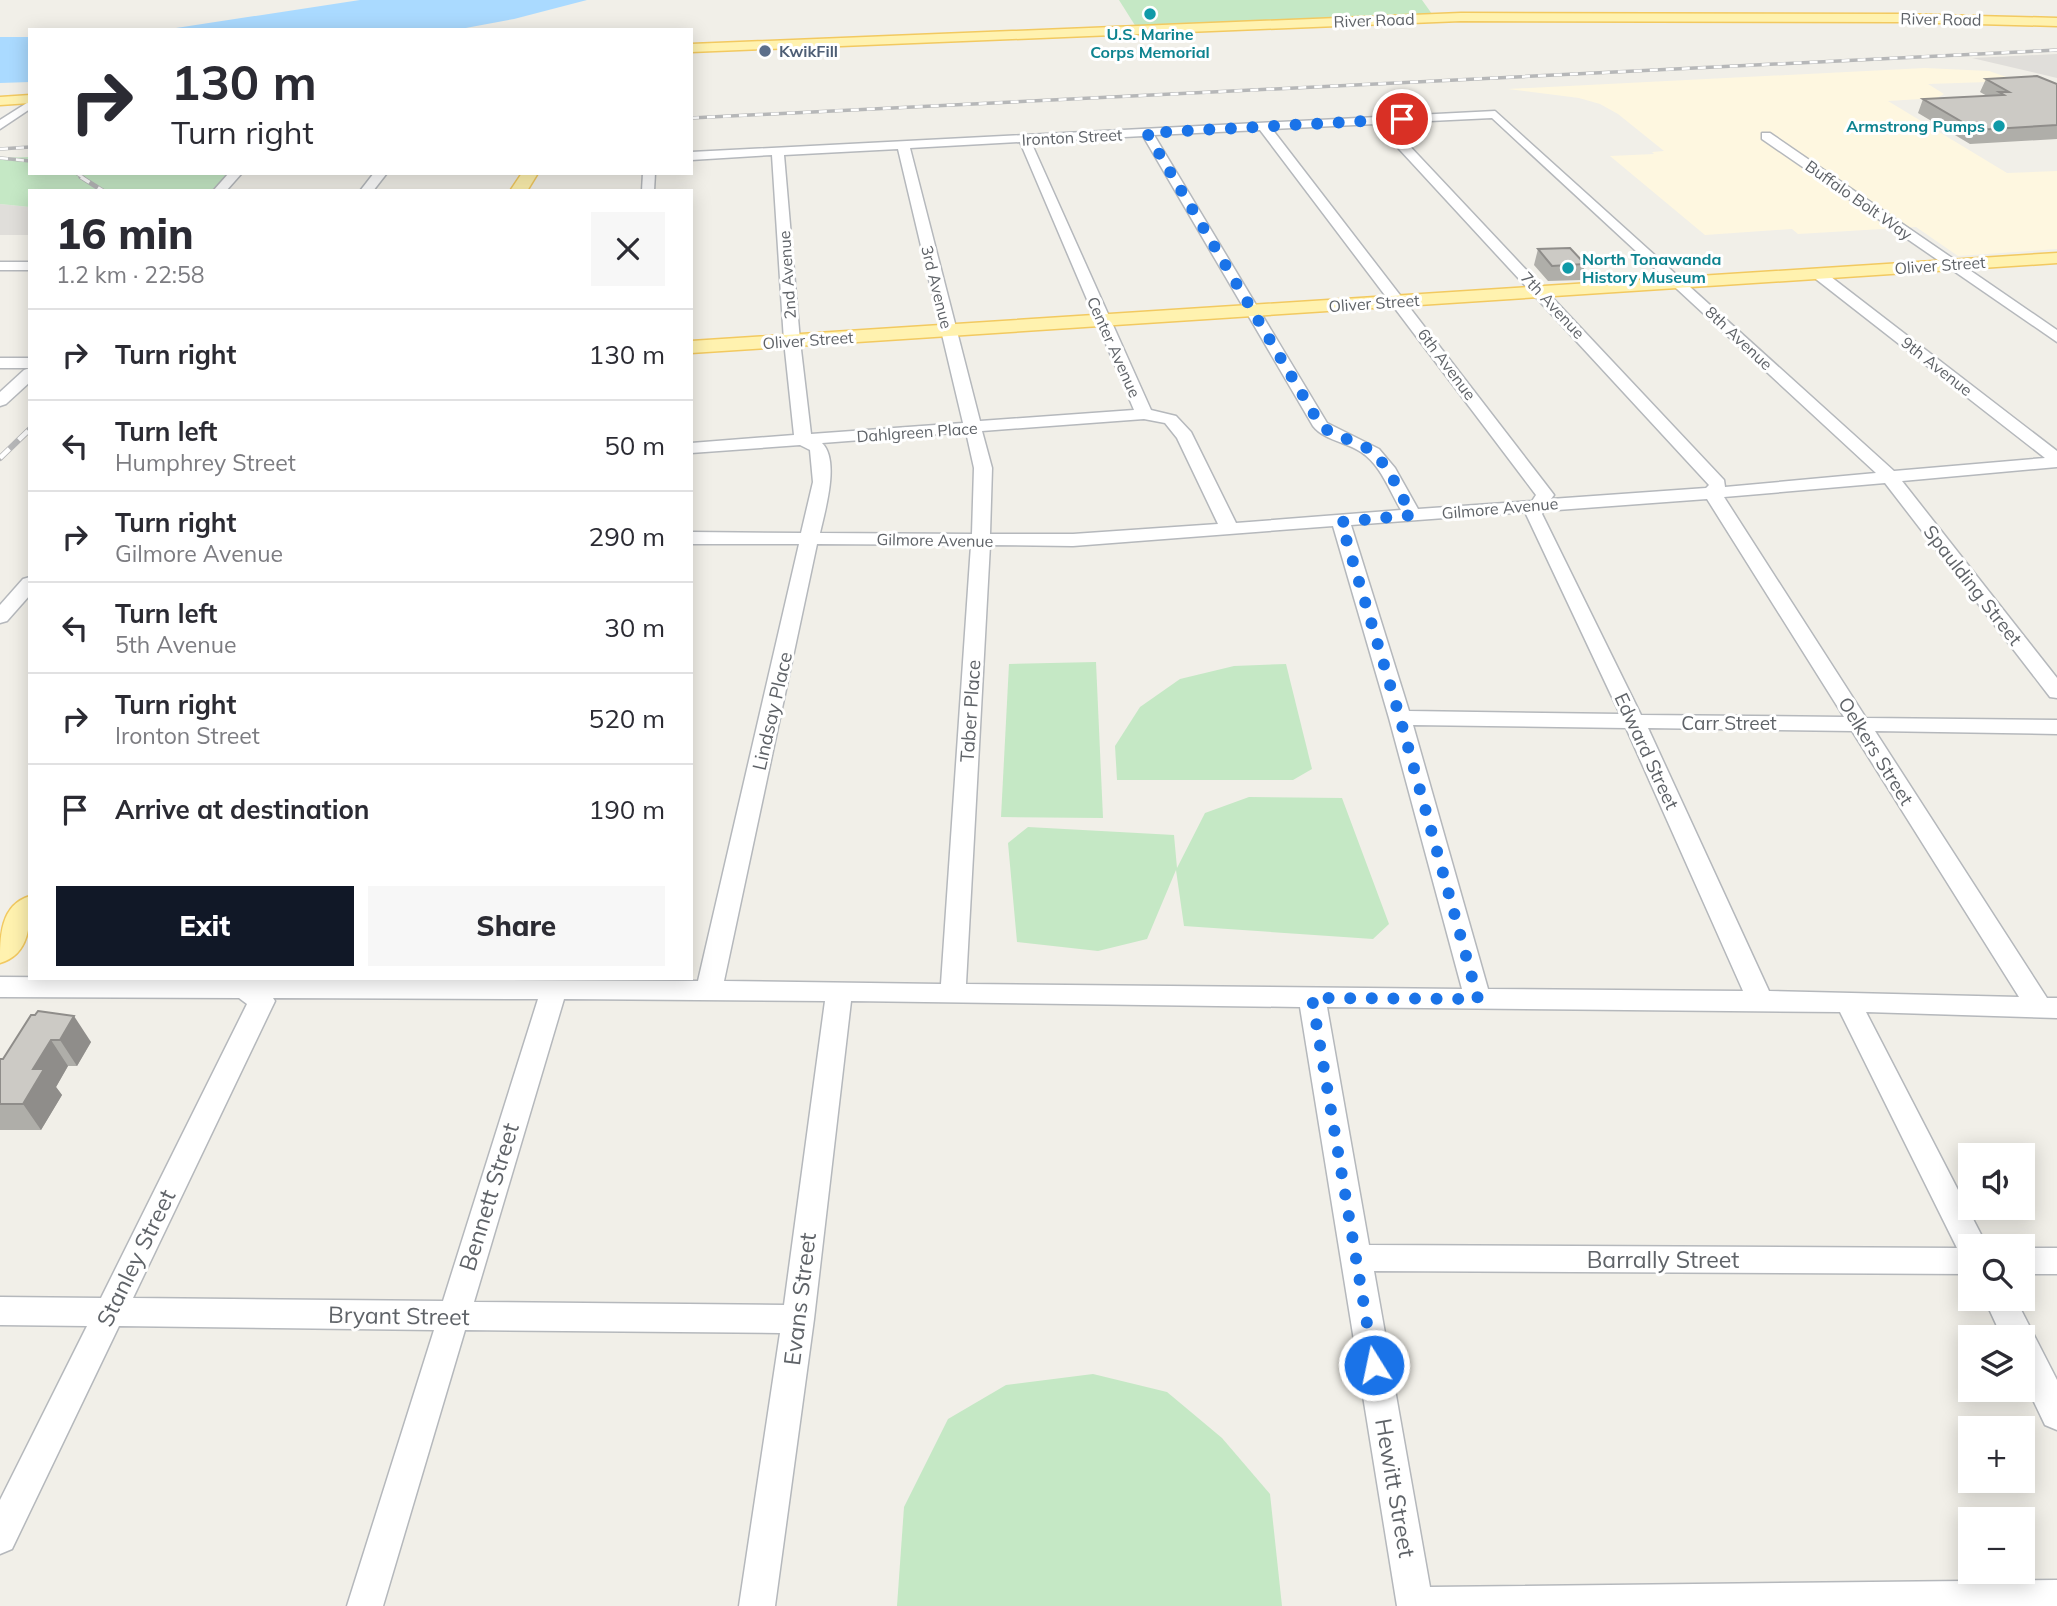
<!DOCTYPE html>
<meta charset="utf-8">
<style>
body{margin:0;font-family:Mulish,sans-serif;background:#f7f7f7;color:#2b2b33;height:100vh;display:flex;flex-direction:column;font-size:26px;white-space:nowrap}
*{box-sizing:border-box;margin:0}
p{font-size:23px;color:#7c7c81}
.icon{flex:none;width:38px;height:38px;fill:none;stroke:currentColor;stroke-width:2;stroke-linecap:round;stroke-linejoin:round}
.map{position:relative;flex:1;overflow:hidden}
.sheet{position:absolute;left:28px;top:189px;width:665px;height:791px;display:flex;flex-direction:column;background:#fff;border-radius:0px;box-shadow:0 4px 18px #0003}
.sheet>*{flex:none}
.top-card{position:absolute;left:28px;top:28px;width:665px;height:147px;border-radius:0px;box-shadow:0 4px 18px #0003;background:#fff;color:#2b2b33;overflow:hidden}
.controls{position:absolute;left:1958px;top:1143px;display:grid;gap:14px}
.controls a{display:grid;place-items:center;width:77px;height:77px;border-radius:0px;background:#fff;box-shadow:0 4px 18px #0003;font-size:35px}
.pin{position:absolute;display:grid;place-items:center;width:60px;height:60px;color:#fff;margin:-30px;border:4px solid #fff;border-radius:50%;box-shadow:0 2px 7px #0007}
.me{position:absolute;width:77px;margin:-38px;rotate:350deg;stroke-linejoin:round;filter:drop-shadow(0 0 5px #0008)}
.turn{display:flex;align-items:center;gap:24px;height:147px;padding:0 28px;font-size:32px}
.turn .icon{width:91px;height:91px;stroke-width:2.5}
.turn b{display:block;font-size:49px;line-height:60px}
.round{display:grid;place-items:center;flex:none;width:74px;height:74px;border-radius:0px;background:#f7f7f7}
.overview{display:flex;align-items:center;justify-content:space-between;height:119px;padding:0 28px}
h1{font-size:42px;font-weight:800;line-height:52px}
.action{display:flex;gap:14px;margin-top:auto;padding:14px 28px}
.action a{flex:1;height:80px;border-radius:0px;background:#111827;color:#fff;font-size:28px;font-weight:800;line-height:80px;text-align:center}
.action a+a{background:#f7f7f7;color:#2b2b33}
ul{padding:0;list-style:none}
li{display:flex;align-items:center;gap:21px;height:91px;padding:0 28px;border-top:2px solid #e1e1e2}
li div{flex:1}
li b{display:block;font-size:26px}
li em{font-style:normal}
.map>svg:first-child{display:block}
.commercial{fill:#fef7e0}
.industrial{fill:#e0deda}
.green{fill:#c5e8c5}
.water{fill:#aadaff}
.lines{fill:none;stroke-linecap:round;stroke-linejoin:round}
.minor-casing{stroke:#b5b8bc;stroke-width:3}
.major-casing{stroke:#f2c960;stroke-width:3}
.minor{fill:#fff;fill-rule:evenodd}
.major{fill:#fff2af;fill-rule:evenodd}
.rail-far2-casing{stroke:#b6b7b8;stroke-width:3.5}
.rail-far1-casing{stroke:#b6b7b8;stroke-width:5}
.rail-casing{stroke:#b6b7b8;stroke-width:6}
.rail-far2{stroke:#fff;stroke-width:2.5;stroke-dasharray:8;stroke-linecap:butt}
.rail-far1{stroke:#fff;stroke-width:3.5;stroke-dasharray:10;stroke-linecap:butt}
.rail{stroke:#fff;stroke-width:4.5;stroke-dasharray:13;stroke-linecap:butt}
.wall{fill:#afaea9}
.shaded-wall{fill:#8f8d8a}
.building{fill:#cccac5;stroke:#8f8d8a;stroke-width:2}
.route{stroke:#1a73e8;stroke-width:12;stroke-dasharray:0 21.6}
.culture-dot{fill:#0f9aa8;stroke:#fff;stroke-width:2.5}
.service-dot{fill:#5c6f8a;stroke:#fff;stroke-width:2.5}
.labels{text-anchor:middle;stroke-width:6;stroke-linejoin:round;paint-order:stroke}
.far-street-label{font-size:16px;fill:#5f6368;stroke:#fff}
.far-culture-label{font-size:16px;font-weight:bold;fill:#0d838f;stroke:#fff}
.far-service-label{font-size:16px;font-weight:bold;fill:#4e5e75;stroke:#fff;text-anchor:start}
.street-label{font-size:19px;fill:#5f6368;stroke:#fff}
.near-street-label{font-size:23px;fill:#5f6368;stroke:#fff}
</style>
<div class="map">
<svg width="2057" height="1606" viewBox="0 0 2057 1606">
<rect width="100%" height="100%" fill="#f1efe8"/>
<path class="commercial" d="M 1925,68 L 1989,71 L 2018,81 L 1928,84 L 1944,94 L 1937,98 L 1888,101 L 2007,173 L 2057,171 L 2057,249 L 1958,256 L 1916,227 L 1798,234 L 1792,229 L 1705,235 L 1610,156 L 1654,154 L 1652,152 L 1664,151 L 1618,114 L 1600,104 L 1579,98 L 1508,89 Z"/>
<g class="industrial">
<path d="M 2057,54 L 2057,78 L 1972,58 Z"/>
<path d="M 0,204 L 30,207 L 30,235 L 0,235 Z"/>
</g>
<g class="green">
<path d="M 1119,0 L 1422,0 L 1432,14 L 1136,27 Z"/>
<path d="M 30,157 L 30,173 L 229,173 L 211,191 L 30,191 L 30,207 L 0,204 L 0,158 Z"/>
<path d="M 1096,662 L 1103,818 L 1001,817 L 1009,664 Z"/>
<path d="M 1286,664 L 1312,769 L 1293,780 L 1117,780 L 1115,746 L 1140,707 L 1180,679 L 1234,666 Z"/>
<path d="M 1249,797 L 1342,798 L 1389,924 L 1373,939 L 1184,926 L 1176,870 L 1147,939 L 1098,951 L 1017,942 L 1008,843 L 1028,827 L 1174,835 L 1177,868 L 1205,813 Z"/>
<path d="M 1093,1374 L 1167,1392 L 1222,1438 L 1270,1494 L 1282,1606 L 897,1606 L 904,1507 L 948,1419 L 1006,1385 Z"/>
</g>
<g class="water">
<path d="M 360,0 L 587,0 L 514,19 L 455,30 L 163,30 Z"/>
<path d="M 0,37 L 30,37 L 30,82 L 0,83 Z"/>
</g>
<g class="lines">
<g class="minor-casing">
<g id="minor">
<path d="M 30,101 L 30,109 L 0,129 L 0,120 Z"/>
<path d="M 1495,111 L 1894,471 L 2045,458 L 1812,276 L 1812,270 L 1822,270 L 2057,451 L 2057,467 L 1902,481 L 2057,678 L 2057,698 L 2050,697 L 1885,483 L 1724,497 L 1866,718 L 2057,720 L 2057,734 L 1875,731 L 2047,998 L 2057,998 L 2057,1018 L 1866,1012 L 1987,1246 L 1970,1246 L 1970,1274 L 1374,1271 L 1430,1587 L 2057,1580 L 2057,1606 L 1397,1606 L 1300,1007 L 851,1001 L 814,1319 L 775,1606 L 739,1606 L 780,1333 L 465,1330 L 383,1606 L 347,1606 L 434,1330 L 119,1326 L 12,1549 L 0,1554 L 0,1500 L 87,1326 L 0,1325 L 0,1297 L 101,1298 L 247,1004 L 239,998 L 0,997 L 0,977 L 698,981 L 799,544 L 691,544 L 691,532 L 801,533 L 813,482 L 810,450 L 800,445 L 691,453 L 691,443 L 794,435 L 784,341 L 772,155 L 691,160 L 691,152 ZM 1492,118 L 1876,473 L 1725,487 L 1724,480 L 1388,123 ZM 1376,124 L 1709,485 L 1706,488 L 1551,499 L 1554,495 L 1551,491 L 1272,129 ZM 1260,130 L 1536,495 L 1532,501 L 1418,509 L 1395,468 L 1379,449 L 1327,423 L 1154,135 ZM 1143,136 L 1313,426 C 1324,440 1346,442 1361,452 C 1381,465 1389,490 1401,510 L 1236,523 L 1191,432 L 1176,416 L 1151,410 L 1031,142 ZM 1020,142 L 1134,410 L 980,421 L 910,148 ZM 898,149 L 963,423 L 811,434 L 800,341 L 784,155 ZM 1144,419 L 1165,423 L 1177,438 L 1218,524 L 1073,534 L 990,534 L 992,468 L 982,431 ZM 966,432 L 974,468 L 972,534 L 820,533 C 825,511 840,460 822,443 ZM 1707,499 L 1844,717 L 1641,715 L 1542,514 L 1544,511 ZM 1525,512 L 1620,714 L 1409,711 L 1351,525 ZM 1333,526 L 1389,718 L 1462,989 L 966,984 L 990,545 L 1073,546 ZM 817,544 L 971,545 L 941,984 L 724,981 ZM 1413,725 L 1626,728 L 1743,991 L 1488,989 ZM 1648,728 L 1852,731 L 2019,997 L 1769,991 ZM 273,998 L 538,999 L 443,1301 L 133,1298 L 275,1001 ZM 564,999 L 825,1001 L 784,1305 L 474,1302 ZM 1327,1007 L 1840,1012 L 1957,1248 L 1369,1245 Z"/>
<path d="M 1762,133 L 1770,133 L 2057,330 L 2057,342 L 1762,139 Z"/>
<path d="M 229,173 L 242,173 L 226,191 L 213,191 Z"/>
<path d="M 374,173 L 387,173 L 373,191 L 360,191 Z"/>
<path d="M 643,173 L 655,173 L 654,191 L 642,191 Z"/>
<rect x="0" y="262" width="30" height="8"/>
<rect x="0" y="358" width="30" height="10"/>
<path d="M 30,368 L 30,382 L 6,404 L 0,406 L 0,392 L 24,370 Z"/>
<path d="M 30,577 L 30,595 L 7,621 L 0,623 L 0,605 L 23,579 Z"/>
<rect x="2023" y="1248" width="34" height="26"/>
<path d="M 1984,1298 L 2015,1298 L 2057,1380 L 2057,1430 L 2045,1425 L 2023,1379 L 2023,1337 L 2002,1337 Z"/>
</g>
</g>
<g class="major-casing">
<g id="major">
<path d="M 1461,13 L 1899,14 L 2057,18 L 2057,26 L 1899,22 L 1461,21 L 691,52 L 691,44 Z"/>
<path d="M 30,95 L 30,103 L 0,105 L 0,97 Z"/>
<path d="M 522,173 L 538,173 L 527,191 L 510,191 Z"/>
<path d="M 2057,253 L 2057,263 L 691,353 L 691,341 Z"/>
<path d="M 30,896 C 30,922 31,954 0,963 C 0,937 0,905 30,896 Z"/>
</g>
</g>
<use href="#minor" class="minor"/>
<use href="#major" class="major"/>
<g class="rail-far2-casing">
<g id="rail-far2">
<path d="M 691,118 L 2057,50"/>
<path d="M 0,149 L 30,147"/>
<path d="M 0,158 L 30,161"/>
<path d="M 76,173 L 84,178"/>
</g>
</g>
<g class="rail-far1-casing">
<path id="rail-far1" d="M 81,177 L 103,191"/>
</g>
<g class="rail-casing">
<path id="rail" d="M 0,458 L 30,429"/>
</g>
<use href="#rail-far2" class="rail-far2"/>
<use href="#rail-far1" class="rail-far1"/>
<use href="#rail" class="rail"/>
</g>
<g class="wall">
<path d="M 1986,79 L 2057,84 L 2057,139 L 1970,144 L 1918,113 L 1923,99 L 1987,96 L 1980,92 Z"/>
<path d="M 1538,249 L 1585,264 L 1581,280 L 1548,281 L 1534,265 Z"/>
<path d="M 35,1015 L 91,1042 L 77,1066 L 68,1066 L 56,1087 L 62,1095 L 41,1130 L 0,1130 L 0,1059 L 3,1059 Z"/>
</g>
<g class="shaded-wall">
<path d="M 74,1016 L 91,1042 L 77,1066 L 60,1040 Z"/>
<path d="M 51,1040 L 68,1066 L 56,1087 L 62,1095 L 41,1130 L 23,1104 L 33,1069 Z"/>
</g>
<g class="building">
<path d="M 2037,76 L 2057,84 L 2057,125 L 1976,130 L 1923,99 L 2004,95 L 1999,92 L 2009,92 L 1986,79 Z"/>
<path d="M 1570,248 L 1585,264 L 1552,266 L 1538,249 Z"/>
<path d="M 38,1011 L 74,1016 L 60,1040 L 51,1040 L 33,1069 L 44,1069 L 23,1104 L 0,1104 L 0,1059 L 3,1059 L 31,1015 L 35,1015 Z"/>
</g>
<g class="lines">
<path class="route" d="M 1374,1365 L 1312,998 L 1478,999 L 1400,718 L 1341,522 L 1412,515 C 1399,493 1388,460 1365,447 C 1350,439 1335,436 1321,426 L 1147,133 L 1402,119"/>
</g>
<g class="culture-dot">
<circle cx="1150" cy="14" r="7"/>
<circle cx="1999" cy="126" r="7"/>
<circle cx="1568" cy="268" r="7"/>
</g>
<circle class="service-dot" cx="765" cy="51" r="7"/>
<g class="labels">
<g class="far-street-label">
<text transform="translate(1941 19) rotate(1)" y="6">River Road</text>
<text transform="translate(1374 20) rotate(-2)" y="6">River Road</text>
<text transform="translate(1072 137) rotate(-3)" y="6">Ironton Street</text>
<text transform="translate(1859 200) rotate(35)" y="6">Buffalo Bolt Way</text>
<text transform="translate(1940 265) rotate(-4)" y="6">Oliver Street</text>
<text transform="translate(787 275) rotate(-94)" y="6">2nd Avenue</text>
<text transform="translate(937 287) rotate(76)" y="6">3rd Avenue</text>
<text transform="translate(1374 303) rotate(-4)" y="6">Oliver Street</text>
<text transform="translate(1553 305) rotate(47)" y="6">7th Avenue</text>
<text transform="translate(1739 338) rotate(43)" y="6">8th Avenue</text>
<text transform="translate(808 340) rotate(-4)" y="6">Oliver Street</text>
<text transform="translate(1114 347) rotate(66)" y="6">Center Avenue</text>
<text transform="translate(1447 364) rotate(53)" y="6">6th Avenue</text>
<text transform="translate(1937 366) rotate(38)" y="6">9th Avenue</text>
<text transform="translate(917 432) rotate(-4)" y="6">Dahlgreen Place</text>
<text transform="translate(1500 508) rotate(-5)" y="6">Gilmore Avenue</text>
<text transform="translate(935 540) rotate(1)" y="6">Gilmore Avenue</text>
</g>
<g class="far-culture-label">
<text x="1150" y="40">U.S. Marine<tspan x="1150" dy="18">Corps Memorial</tspan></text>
<text x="1985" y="132" text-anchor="end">Armstrong Pumps</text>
<text x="1582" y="265" text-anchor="start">North Tonawanda<tspan x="1582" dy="18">History Museum</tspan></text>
</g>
<g class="far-service-label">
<text x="779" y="57">KwikFill</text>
</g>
<g class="street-label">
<text transform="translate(1973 585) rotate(52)" y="7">Spaulding Street</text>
<text transform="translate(772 711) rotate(-77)" y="7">Lindsay Place</text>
<text transform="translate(970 711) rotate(-86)" y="7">Taber Place</text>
<text x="1729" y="730">Carr Street</text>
<text transform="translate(1647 751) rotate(65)" y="7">Edward Street</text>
<text transform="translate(1876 751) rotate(58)" y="7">Oelkers Street</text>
</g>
<g class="near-street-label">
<text transform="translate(489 1197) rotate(-73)" y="8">Bennett Street</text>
<text transform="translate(136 1258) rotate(-64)" y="8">Stanley Street</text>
<text x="1663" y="1268">Barrally Street</text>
<text transform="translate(800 1299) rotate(-83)" y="8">Evans Street</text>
<text transform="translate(399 1316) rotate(1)" y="8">Bryant Street</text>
<text transform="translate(1395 1488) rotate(80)" y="8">Hewitt Street</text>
</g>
</g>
</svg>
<div class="controls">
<a><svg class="icon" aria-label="sound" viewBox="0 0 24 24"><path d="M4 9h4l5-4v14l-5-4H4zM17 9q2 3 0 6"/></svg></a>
<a><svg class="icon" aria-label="search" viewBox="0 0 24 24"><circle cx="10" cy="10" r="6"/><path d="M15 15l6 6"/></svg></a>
<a><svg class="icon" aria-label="layers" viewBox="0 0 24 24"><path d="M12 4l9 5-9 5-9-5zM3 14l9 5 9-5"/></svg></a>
<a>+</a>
<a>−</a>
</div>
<div class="pin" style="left:1402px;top:119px;background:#d93025"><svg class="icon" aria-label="arrive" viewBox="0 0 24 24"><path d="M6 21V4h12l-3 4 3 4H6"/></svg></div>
<svg class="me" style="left:1374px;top:1365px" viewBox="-20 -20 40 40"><circle r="17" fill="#1a73e8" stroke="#fff" stroke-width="3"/><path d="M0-11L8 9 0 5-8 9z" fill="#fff"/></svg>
<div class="top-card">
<div class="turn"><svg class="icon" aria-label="right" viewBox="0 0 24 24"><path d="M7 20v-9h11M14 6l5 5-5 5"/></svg><div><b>130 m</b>Turn right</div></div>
</div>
<section class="sheet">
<div class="overview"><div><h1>16 min</h1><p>1.2 km · 22:58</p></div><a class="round"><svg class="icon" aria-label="close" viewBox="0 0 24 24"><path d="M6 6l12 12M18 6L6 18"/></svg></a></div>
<ul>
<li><svg class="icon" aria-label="right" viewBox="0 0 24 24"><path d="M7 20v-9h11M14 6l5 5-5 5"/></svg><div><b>Turn right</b></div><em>130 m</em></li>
<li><svg class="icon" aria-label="left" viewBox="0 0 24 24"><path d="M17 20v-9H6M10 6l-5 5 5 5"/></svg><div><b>Turn left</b><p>Humphrey Street</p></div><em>50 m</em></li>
<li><svg class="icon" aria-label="right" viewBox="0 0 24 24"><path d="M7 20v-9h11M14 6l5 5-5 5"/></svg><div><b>Turn right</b><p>Gilmore Avenue</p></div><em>290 m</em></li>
<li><svg class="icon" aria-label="left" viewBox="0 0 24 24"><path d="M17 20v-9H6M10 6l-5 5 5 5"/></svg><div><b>Turn left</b><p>5th Avenue</p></div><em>30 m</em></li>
<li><svg class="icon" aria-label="right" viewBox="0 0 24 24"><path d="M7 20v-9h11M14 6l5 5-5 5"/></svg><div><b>Turn right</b><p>Ironton Street</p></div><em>520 m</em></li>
<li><svg class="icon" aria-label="arrive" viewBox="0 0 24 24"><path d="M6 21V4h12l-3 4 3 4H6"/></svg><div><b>Arrive at destination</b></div><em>190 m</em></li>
</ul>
<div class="action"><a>Exit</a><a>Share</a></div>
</section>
</div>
